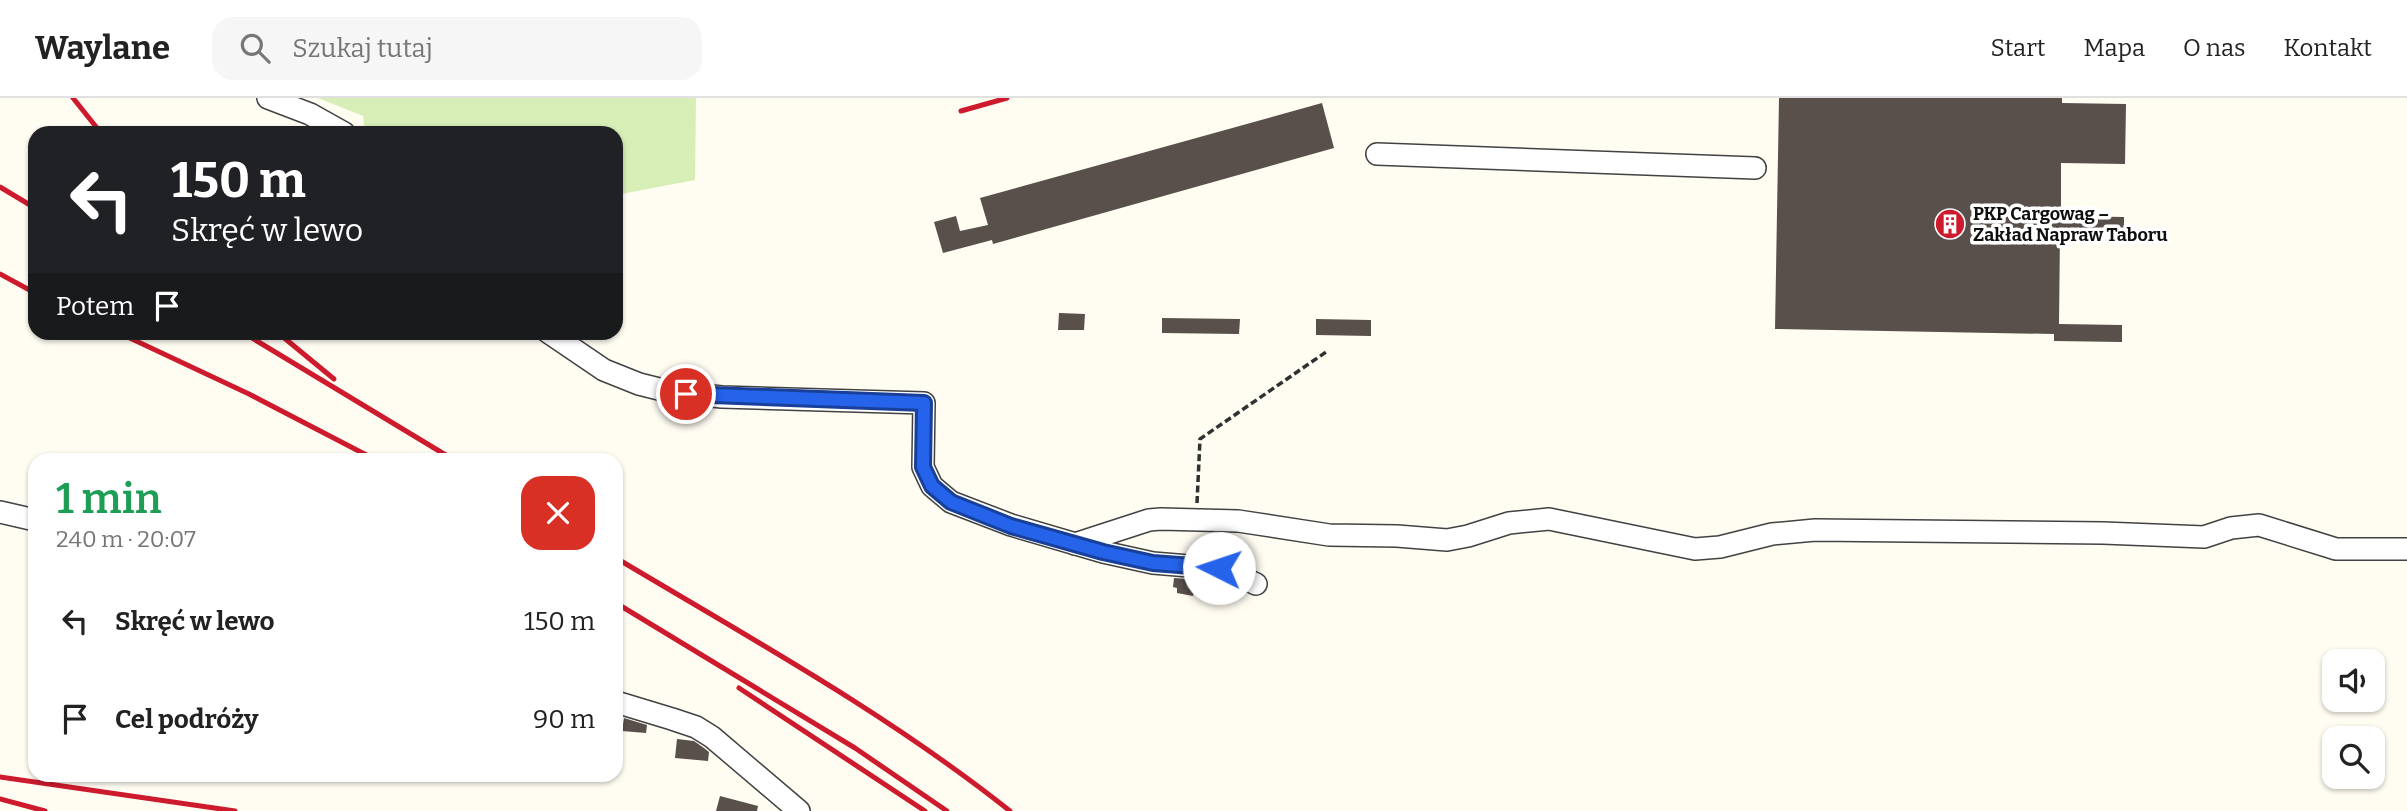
<!DOCTYPE html>
<html lang="pl">
<meta charset="utf-8">
<style>
body{margin:0;font-family:Bitter,serif;background:#f6f6f6;color:#222;height:100vh;display:flex;flex-direction:column;font-size:26px;white-space:nowrap}
*{box-sizing:border-box;margin:0}
p{font-size:23px;color:#767676}
.icon{flex:none;width:38px;height:38px;fill:none;stroke:currentColor;stroke-width:2;stroke-linecap:round;stroke-linejoin:round}
.map{position:relative;flex:1;overflow:hidden}
.sheet{position:absolute;left:28px;top:355px;width:595px;height:329px;display:flex;flex-direction:column;background:#fff;border-radius:21px;box-shadow:0 2px 5px #0004}
.sheet>*{flex:none}
.hud{position:absolute;left:28px;top:28px;width:595px;height:214px;border-radius:21px;box-shadow:0 2px 5px #0004;background:#202124;color:#fff;overflow:hidden}
.buttons{position:absolute;left:2322px;top:551px;display:grid;gap:14px}
.buttons a{display:grid;place-items:center;width:63px;height:63px;border-radius:14px;background:#fff;box-shadow:0 2px 5px #0004;font-size:35px}
.pin{position:absolute;display:grid;place-items:center;width:60px;height:60px;color:#fff;margin:-30px;border:4px solid #fff;border-radius:50%;box-shadow:0 2px 7px #0007}
.me{position:absolute;width:77px;margin:-38px;rotate:274deg;stroke-linejoin:round;filter:drop-shadow(0 0 5px #0008)}
.turn{display:flex;align-items:center;gap:24px;height:147px;padding:0 28px;font-size:32px}
.turn .icon{width:91px;height:91px;stroke-width:2.5}
.turn b{display:block;font-size:49px;line-height:60px}
.then{display:flex;align-items:center;height:66px;padding:0 28px;background:#0003;gap:14px;font-size:26px}
.round{display:grid;place-items:center;flex:none;width:74px;height:74px;border-radius:21px;background:#f6f6f6}
.headline{display:flex;align-items:center;justify-content:space-between;height:119px;padding:0 28px}
h1{font-size:42px;font-weight:600;line-height:52px;color:#1e9e55}
ul{padding:0;list-style:none}
li{display:flex;align-items:center;gap:21px;height:98px;padding:0 28px}
li div{flex:1}
li b{display:block;font-size:26px}
li em{font-style:normal}
header{display:flex;align-items:center;gap:42px;box-sizing:border-box;height:98px;padding:0 35px;background:#fff;border-bottom:2px solid #e0e0e0}
header strong{font-size:33px}
nav{display:flex;gap:38px;margin-inline-start:auto;font-size:24px}
.search{width:490px;height:63px;background:#f6f6f6;display:flex;align-items:center;gap:18px;box-sizing:border-box;padding:0 24px;border-radius:21px;color:#767676;font-size:26px}
.map>svg:first-child{display:block}
.green{fill:#d7eeb7}
.building{fill:#594f4b}
.lines{fill:none;stroke-linecap:round;stroke-linejoin:round}
.minor-casing{stroke:#424242;stroke-width:24}
.path{stroke:#313131;stroke-width:3.5;stroke-dasharray:7 3.5;stroke-linecap:butt}
.minor{stroke:#fff;stroke-width:21}
.rail{stroke:#cd1a2d;stroke-width:5}
.route-casing{stroke:#184099;stroke-width:18}
.route{stroke:#2563eb;stroke-width:12}
.labels{text-anchor:middle;stroke-width:7;stroke-linejoin:round;paint-order:stroke}
.poi-label{font-size:18px;font-weight:bold;fill:#0f0f0f;stroke:#fff;text-anchor:start}
</style>
<header>
<strong>Waylane</strong>
<div class="search"><svg class="icon" aria-label="search" viewBox="0 0 24 24"><circle cx="10" cy="10" r="6"/><path d="M15 15l6 6"/></svg>Szukaj tutaj</div>
<nav><a>Start</a><a>Mapa</a><a>O nas</a><a>Kontakt</a></nav>
</header>
<div class="map">
<svg width="2407" height="713" viewBox="0 0 2407 713">
<rect width="100%" height="100%" fill="#fffcf2"/>
<path class="green" d="M 318,0 L 696,0 L 695,82 L 616,97 L 616,35 L 365,35 L 363,18 Z"/>
<g class="building">
<path d="M 1779,0 L 2062,0 L 2062,5 L 2126,6 L 2125,66 L 2061,65 L 2061,118 L 2124,119 L 2124,135 L 2060,134 L 2059,226 L 2122,227 L 2122,244 L 2054,243 L 2054,236 L 1775,231 Z"/>
<path d="M 1322,5 L 1334,50 L 993,146 L 992,142 L 943,155 L 934,124 L 956,118 L 960,133 L 988,127 L 980,100 Z"/>
<path d="M 1059,215 L 1085,216 L 1084,232 L 1058,232 Z"/>
<path d="M 1162,220 L 1240,221 L 1239,236 L 1162,235 Z"/>
<path d="M 1316,221 L 1371,222 L 1371,238 L 1316,237 Z"/>
<path d="M 1174,480 L 1201,482 L 1198,494 L 1194,494 L 1193,498 L 1177,495 L 1177,490 L 1173,489 Z"/>
<path d="M 624,620 L 647,627 L 646,635 L 622,633 Z"/>
<path d="M 677,641 L 694,643 L 704,650 L 709,654 L 708,663 L 675,660 Z"/>
<path d="M 720,698 L 758,708 L 757,713 L 716,713 Z"/>
</g>
<g class="lines">
<g class="minor-casing">
<g id="minor">
<path d="M 268,0 L 310,16 L 344,35"/>
<path d="M 1377,56 L 1755,70"/>
<path d="M 548,234 L 604,272 L 639,286 L 671,294 L 722,299 L 924,305 L 923,369 L 932,388 L 951,404 L 1011,427 L 1103,454 L 1153,465 L 1225,471 L 1256,486"/>
<path d="M 0,414 L 35,422"/>
<path d="M 1075,446 L 1149,422 L 1161,421 L 1238,423 L 1329,437 L 1397,438 L 1447,442 L 1468,438 L 1509,425 L 1549,421 L 1695,451 L 1720,449 L 1772,436 L 1815,432 L 2103,435 L 2204,439 L 2231,430 L 2259,427 L 2336,451 L 2407,451"/>
<path d="M 616,604 L 672,621 L 696,629 L 712,639 L 799,713"/>
</g>
</g>
<path class="path" d="M 1197,405 L 1200,341 L 1326,254"/>
<use href="#minor" class="minor"/>
<g class="rail">
<path d="M 73,0 L 101,35"/>
<path d="M 961,13 L 1007,0"/>
<path d="M 0,89 L 35,110"/>
<path d="M 0,176 L 35,195"/>
<path d="M 117,234 L 249,296 L 376,362"/>
<path d="M 242,234 L 454,362"/>
<path d="M 277,234 L 334,281"/>
<path d="M 616,460 C 750,540 888,616 1010,713"/>
<path d="M 616,505 L 855,650 L 947,713"/>
<path d="M 739,590 L 925,713"/>
<path d="M 0,679 L 235,713"/>
<path d="M 0,701 L 45,713"/>
</g>
</g>
<g class="lines">
<g class="route-casing">
<path id="route" d="M 686,296 L 924,305 L 923,369 L 932,388 L 951,404 L 1011,428 L 1103,454 L 1153,465 L 1219,470"/>
</g>
<use href="#route" class="route"/>
</g>
<defs>
<g id="building-disc" transform="scale(1.575)"><circle r="9.5" fill="#cd1a2d" stroke="#fff"/><path d="M-4-6H4V6H1V3H-1V6H-4ZM-2.5-4.3h1.7v1.8h-1.7ZM.8-4.3h1.7v1.8H.8ZM-2.5-1h1.7V.8h-1.7ZM.8-1h1.7V.8H.8Z" fill="#fff"/></g>
</defs>
<g fill-rule="evenodd">
<use href="#building-disc" x="1950" y="126"/>
</g>
<g class="labels">
<g class="poi-label">
<text x="1973" y="122">PKP Cargowag –<tspan x="1973" dy="21">Zakład Napraw Taboru</tspan></text>
</g>
</g>
</svg>
<div class="buttons">
<a><svg class="icon" aria-label="sound" viewBox="0 0 24 24"><path d="M4 9h4l5-4v14l-5-4H4zM17 9q2 3 0 6"/></svg></a>
<a><svg class="icon" aria-label="search" viewBox="0 0 24 24"><circle cx="10" cy="10" r="6"/><path d="M15 15l6 6"/></svg></a>
</div>
<div class="pin" style="left:686px;top:296px;background:#d93025"><svg class="icon" aria-label="arrive" viewBox="0 0 24 24"><path d="M6 21V4h12l-3 4 3 4H6"/></svg></div>
<svg class="me" style="left:1219px;top:470px" viewBox="-20 -20 40 40"><circle r="19" fill="#fff"/><path d="M0-13L10 11 0 6-10 11z" fill="#2563eb"/></svg>
<div class="hud">
<div class="turn"><svg class="icon" aria-label="left" viewBox="0 0 24 24"><path d="M17 20v-9H6M10 6l-5 5 5 5"/></svg><div><b>150 m</b>Skręć w lewo</div></div>
<div class="then">Potem<svg class="icon" aria-label="arrive" viewBox="0 0 24 24"><path d="M6 21V4h12l-3 4 3 4H6"/></svg></div>
</div>
<section class="sheet">
<div class="headline"><div><h1>1 min</h1><p>240 m · 20:07</p></div><a class="round" style="background:#d93025;color:#fff"><svg class="icon" aria-label="close" viewBox="0 0 24 24"><path d="M6 6l12 12M18 6L6 18"/></svg></a></div>
<ul>
<li><svg class="icon" aria-label="left" viewBox="0 0 24 24"><path d="M17 20v-9H6M10 6l-5 5 5 5"/></svg><div><b>Skręć w lewo</b></div><em>150 m</em></li>
<li><svg class="icon" aria-label="arrive" viewBox="0 0 24 24"><path d="M6 21V4h12l-3 4 3 4H6"/></svg><div><b>Cel podróży</b></div><em>90 m</em></li>
</ul>
</section>
</div>
